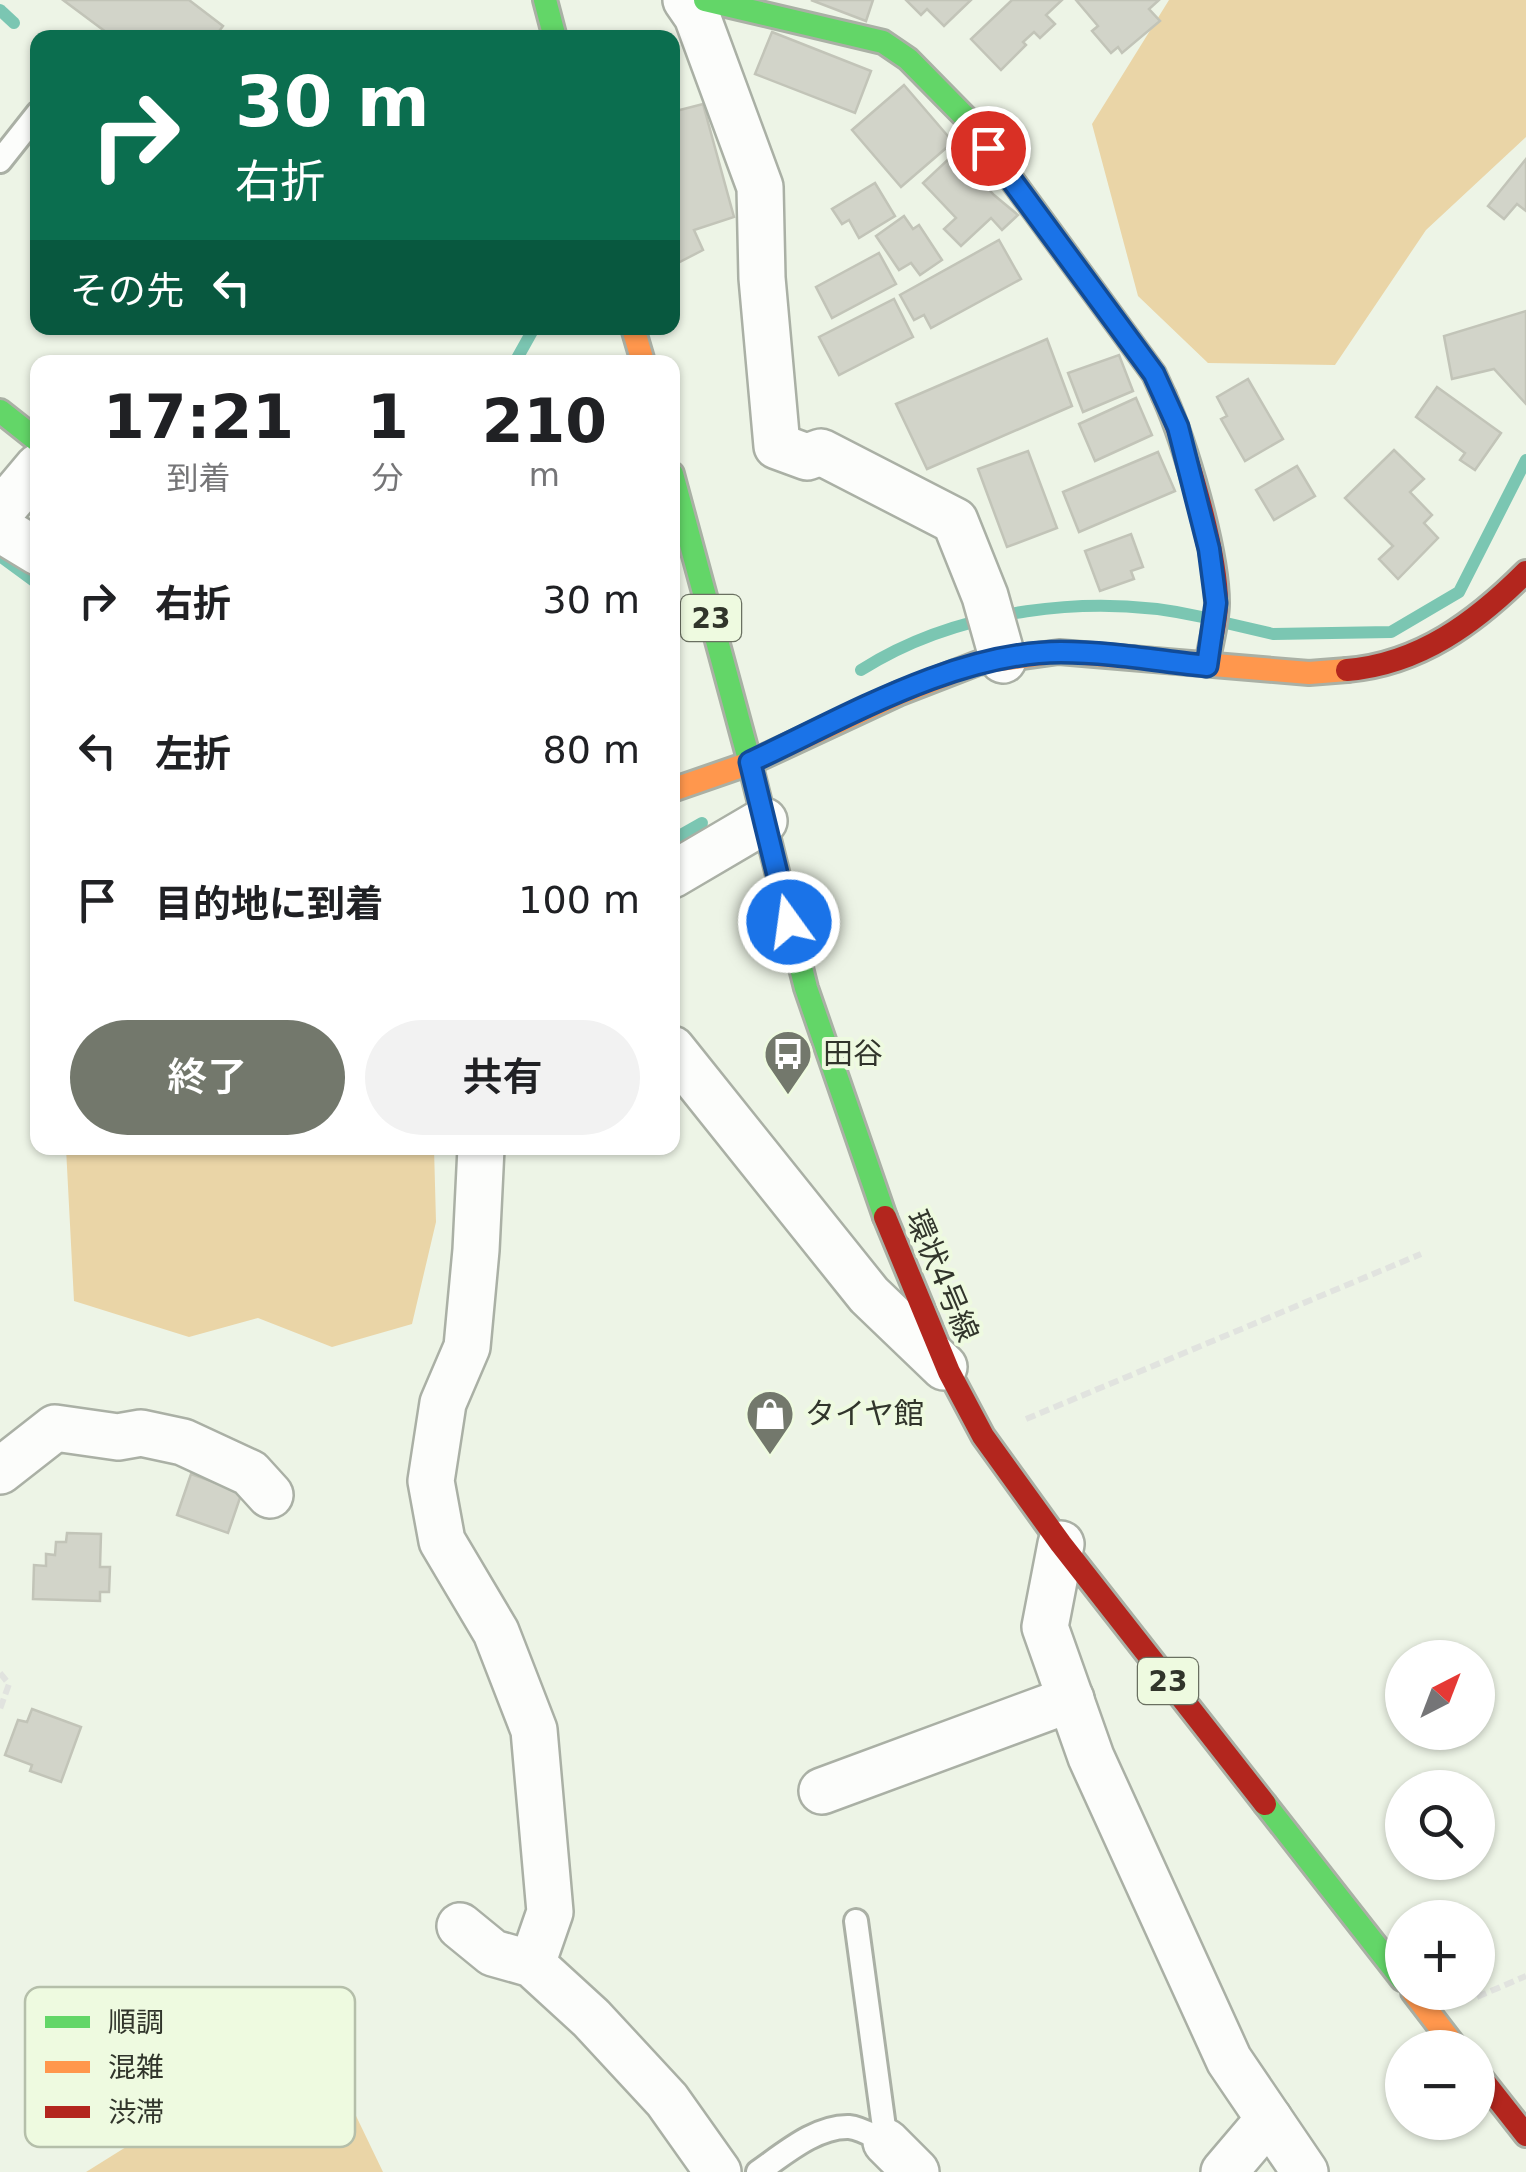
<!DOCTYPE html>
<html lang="ja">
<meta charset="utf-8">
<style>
body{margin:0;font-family:"DejaVu Sans","Noto Sans JP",sans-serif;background:#f2f2f2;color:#202124;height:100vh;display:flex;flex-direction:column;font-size:38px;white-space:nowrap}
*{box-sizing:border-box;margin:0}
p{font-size:32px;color:#757577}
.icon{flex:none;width:55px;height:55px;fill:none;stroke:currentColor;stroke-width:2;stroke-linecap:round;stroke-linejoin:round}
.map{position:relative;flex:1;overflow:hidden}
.drawer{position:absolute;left:30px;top:355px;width:650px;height:800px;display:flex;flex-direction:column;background:#fff;border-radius:20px;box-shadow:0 2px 8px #0004}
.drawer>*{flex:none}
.hud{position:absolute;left:30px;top:30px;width:650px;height:305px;border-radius:20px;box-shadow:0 2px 8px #0004;background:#0b6e4f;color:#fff;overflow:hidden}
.needle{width:65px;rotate:42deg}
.tools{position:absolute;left:1385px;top:1640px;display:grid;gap:20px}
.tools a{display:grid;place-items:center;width:110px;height:110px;border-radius:50%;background:#fff;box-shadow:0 2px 8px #0004;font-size:50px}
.pin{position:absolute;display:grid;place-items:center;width:85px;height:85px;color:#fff;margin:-42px;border:5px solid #fff;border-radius:50%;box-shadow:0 2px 10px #0007}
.me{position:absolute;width:110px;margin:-55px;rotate:346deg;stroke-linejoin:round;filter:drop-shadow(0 0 8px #0008)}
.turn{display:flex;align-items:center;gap:35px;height:210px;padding:0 40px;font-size:45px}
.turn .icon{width:130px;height:130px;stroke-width:2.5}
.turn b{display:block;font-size:70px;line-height:85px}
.then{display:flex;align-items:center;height:95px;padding:0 40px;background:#0003;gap:20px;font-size:38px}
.eta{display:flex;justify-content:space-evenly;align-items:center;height:170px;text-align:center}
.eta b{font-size:60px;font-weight:600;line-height:70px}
.primary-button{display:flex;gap:20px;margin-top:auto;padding:20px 40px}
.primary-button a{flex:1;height:115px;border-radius:60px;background:#73786c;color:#fff;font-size:40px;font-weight:600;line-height:115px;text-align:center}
.primary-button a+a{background:#f2f2f2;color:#202124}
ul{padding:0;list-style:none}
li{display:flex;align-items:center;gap:30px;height:150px;padding:0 40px}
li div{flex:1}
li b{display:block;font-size:38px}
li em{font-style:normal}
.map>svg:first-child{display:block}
.forest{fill:#ead5a7}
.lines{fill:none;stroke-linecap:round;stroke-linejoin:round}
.stream{stroke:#7bc6b2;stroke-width:12}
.building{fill:#d2d4c9;stroke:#c2c4b8;stroke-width:2.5}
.lane-casing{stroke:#aab0a5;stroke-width:28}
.street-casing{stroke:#aab0a5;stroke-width:50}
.fast-casing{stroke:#aab0a5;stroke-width:28}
.slow-casing{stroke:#aab0a5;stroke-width:28}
.jam-casing{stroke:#aab0a5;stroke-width:28}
.path{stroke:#e1e3df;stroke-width:6;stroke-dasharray:10 5;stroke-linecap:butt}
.lane{stroke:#fcfdfb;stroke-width:22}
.street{stroke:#fcfdfb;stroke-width:45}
.fast{stroke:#63d668;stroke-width:22}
.slow{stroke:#ff974d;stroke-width:22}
.jam{stroke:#b3261e;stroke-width:22}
.route-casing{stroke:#114b97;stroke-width:25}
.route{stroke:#1a73e8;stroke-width:18}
.labels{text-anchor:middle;stroke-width:8;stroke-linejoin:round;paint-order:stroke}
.shield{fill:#eefae0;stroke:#6a7061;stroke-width:2.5}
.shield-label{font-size:28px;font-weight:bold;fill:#31352b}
.poi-label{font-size:30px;fill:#31352b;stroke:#eefae0;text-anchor:start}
.street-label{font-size:30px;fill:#31352b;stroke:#eefae0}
.key{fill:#eefae0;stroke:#b5bfaa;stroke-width:2.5}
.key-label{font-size:28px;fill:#31352b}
</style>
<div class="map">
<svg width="1526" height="2172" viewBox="0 0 1526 2172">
<rect width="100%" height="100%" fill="#edf4e6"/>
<g class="forest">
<path d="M 1169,0 L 1526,0 L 1526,137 L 1426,230 L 1335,365 L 1208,363 L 1138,296 L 1092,124 Z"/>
<path d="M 66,1148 L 434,1148 L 436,1222 L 412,1324 L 332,1347 L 258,1318 L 189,1337 L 74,1301 Z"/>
<path d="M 345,2093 L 383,2172 L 86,2172 L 134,2142 L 229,2141 Z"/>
</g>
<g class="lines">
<g class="stream">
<path d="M 0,10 L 14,23"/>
<path d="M 515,362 L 534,328"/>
<path d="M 0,556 L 38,584"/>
<path d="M 1226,623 L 1273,634 L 1391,632 L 1459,592 L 1526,460"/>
<path d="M 861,670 C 957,609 1093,592 1202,617"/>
<path d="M 672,840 L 702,823"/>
</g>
</g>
<g class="building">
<path d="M 63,0 L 189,0 L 223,26 L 214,38 L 114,38 Z"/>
<path d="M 811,0 L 873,0 L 866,21 Z"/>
<path d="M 906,0 L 971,0 L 944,26 L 927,9 L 921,15 Z"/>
<path d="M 1012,0 L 1062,0 L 1046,15 L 1055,24 L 1040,38 L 1034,32 L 1023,42 L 1026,45 L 1001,70 L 971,39 Z"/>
<path d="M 1076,0 L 1159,0 L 1149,9 L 1160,21 L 1122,53 L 1118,47 L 1111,53 L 1092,31 L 1098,26 Z"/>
<path d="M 772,32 L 871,71 L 855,113 L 755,74 Z"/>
<path d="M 904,85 L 953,142 L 901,187 L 852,130 Z"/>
<path d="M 703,104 L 734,217 L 694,230 L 703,250 L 672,266 L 672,112 Z"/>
<path d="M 955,153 L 994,195 L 1018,215 L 1002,230 L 991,218 L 961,246 L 944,229 L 956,218 L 923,183 Z"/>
<path d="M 1526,159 L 1526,211 L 1517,204 L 1504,219 L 1488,206 Z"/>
<path d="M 875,183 L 895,216 L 859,238 L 849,220 L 842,224 L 832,209 Z"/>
<path d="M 904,216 L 913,229 L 919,225 L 942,260 L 920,275 L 911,263 L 899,270 L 876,236 Z"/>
<path d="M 999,240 L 1021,279 L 931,328 L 924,315 L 914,320 L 900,295 Z"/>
<path d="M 879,253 L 896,284 L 832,318 L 816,287 Z"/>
<path d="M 894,299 L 913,337 L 839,375 L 819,337 Z"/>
<path d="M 1526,311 L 1526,404 L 1494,369 L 1452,379 L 1444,336 Z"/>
<path d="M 1047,339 L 1072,406 L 927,469 L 896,404 Z"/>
<path d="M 1119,355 L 1133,391 L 1083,412 L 1068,373 Z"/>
<path d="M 1248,379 L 1283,439 L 1245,461 L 1221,419 L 1227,416 L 1217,397 Z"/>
<path d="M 1437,387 L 1501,433 L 1475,470 L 1460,460 L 1465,453 L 1416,417 Z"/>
<path d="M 1136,398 L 1152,435 L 1095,461 L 1079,424 Z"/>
<path d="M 1394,450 L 1424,479 L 1410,492 L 1432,515 L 1424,523 L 1438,538 L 1398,579 L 1379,559 L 1393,546 L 1345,498 Z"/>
<path d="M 1028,451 L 1057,528 L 1007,547 L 978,469 Z"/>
<path d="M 1158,452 L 1175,491 L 1079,532 L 1063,492 Z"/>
<path d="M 1297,466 L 1315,496 L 1274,520 L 1256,490 Z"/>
<path d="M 1131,534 L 1143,567 L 1131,571 L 1134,579 L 1100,591 L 1085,551 Z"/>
<path d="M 191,1474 L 242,1492 L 228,1533 L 177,1515 Z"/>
<path d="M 67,1533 L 101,1534 L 100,1567 L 110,1567 L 109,1592 L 100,1592 L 100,1601 L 33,1599 L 34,1565 L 46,1566 L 46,1554 L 55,1555 L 56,1542 L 66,1542 Z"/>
<path d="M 32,1709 L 81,1727 L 61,1782 L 30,1771 L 32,1765 L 5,1755 L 18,1720 L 27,1722 Z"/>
</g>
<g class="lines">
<g class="lane-casing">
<g id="lane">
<path d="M 0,161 L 38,113"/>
<path d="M 856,1921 L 886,2142"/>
<path d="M 758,2172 C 784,2154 816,2126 849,2127 C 861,2128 875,2137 886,2142"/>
</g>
</g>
<g class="street-casing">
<g id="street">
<path d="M 686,0 L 697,16 L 760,187 L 762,278 L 777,446 L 807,457 L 821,452 L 955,521 L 985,596 L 1003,660"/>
<path d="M 0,512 L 38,467"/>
<path d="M 0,529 L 38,552"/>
<path d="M 672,875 L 764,821"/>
<path d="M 672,1049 L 869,1295 L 944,1367"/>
<path d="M 481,1148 L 476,1250 L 467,1347 L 443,1403 L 431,1481 L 442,1541 L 496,1632 L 534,1730 L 550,1912 L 532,1964"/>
<path d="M 0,1471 L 55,1428 L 118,1437 L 141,1433 L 183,1442 L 250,1473 L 270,1495"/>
<path d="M 1061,1544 L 1045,1627 L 1091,1757 L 1229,2060 L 1305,2172"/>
<path d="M 822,1791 L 1071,1699"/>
<path d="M 460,1926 L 493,1953 L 532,1964 L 591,2018 L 667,2100 L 718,2172"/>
<path d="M 886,2142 L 916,2172"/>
<path d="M 1224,2172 L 1269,2119"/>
</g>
</g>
<g class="fast-casing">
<g id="fast">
<path d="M 545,0 L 555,38"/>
<path d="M 705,0 L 883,42 L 908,59 L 968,120 L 1154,374 L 1164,396"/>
<path d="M 0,411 L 38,441"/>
<path d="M 672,474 L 750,763 L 806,988 L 885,1217"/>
<path d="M 1265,1804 L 1402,1979"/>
</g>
</g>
<g class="slow-casing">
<g id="slow">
<path d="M 633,328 L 643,362"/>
<path d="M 672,790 L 750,763 L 898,694 L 978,663 L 1059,652 L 1309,673 L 1347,670"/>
<path d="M 1413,1992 L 1456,2048"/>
</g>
</g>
<g class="jam-casing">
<g id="jam">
<path d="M 1164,396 C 1185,443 1217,551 1217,603 C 1217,623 1210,645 1207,665"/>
<path d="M 1347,670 C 1420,664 1476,622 1526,572"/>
<path d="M 885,1217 L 949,1372 L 983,1436 L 1061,1544 L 1265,1804"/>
<path d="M 1478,2074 L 1526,2135"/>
</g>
</g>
<g class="path">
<path d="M 1026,1419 L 1421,1254"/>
<path d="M 0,1673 L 9,1684 L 0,1709"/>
<path d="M 1477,1997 L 1526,1976"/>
</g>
<use href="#lane" class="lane"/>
<use href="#street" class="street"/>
<use href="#fast" class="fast"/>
<use href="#slow" class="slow"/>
<use href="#jam" class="jam"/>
</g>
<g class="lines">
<g class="route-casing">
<path id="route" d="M 789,922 L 750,762 C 843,719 955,652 1061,652 C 1109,652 1159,661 1207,666 L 1216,603 L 1209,549 L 1178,427 L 1154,374 L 988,148"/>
</g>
<use href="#route" class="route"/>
</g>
<defs>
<g id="bus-pin" transform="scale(2.5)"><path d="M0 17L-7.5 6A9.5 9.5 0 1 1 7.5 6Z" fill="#73786c" stroke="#eefae0"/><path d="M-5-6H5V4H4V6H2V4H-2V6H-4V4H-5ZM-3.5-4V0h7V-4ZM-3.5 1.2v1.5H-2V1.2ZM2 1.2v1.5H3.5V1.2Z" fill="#fff"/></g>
<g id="shop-pin" transform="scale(2.5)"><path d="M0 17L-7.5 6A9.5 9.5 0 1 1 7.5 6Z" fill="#73786c" stroke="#eefae0"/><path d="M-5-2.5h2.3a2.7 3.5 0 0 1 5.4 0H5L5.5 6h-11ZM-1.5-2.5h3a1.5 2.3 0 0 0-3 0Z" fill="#fff"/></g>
</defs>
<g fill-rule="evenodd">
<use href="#bus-pin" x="788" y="1054"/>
<use href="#shop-pin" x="770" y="1414"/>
</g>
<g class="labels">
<g class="shield">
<rect x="681" y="595" width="60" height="46" rx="8"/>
<rect x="1138" y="1658" width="60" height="46" rx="8"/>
</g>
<g class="shield-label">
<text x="711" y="628">23</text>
<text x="1168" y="1691">23</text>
</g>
<g class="poi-label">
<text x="823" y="1064">田谷</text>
<text x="805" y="1424">タイヤ館</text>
</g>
<g class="street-label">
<text transform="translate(942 1276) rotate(67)" y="10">環状4号線</text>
</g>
</g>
<rect x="25" y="1987" width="330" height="160" rx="15" class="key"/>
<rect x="45" y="2016" width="45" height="12" fill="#63d668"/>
<rect x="45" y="2061" width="45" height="12" fill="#ff974d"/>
<rect x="45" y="2106" width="45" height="12" fill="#b3261e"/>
<g class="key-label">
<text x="108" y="2032">順調</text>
<text x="108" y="2077">混雑</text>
<text x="108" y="2122">渋滞</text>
</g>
</svg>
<div class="tools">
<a><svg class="needle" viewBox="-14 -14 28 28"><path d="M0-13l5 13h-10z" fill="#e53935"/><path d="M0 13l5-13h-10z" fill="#757577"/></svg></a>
<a><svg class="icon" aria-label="search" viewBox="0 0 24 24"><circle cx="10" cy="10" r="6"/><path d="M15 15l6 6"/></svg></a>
<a>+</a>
<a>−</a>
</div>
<div class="pin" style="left:988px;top:148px;background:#d93025"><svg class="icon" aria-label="arrive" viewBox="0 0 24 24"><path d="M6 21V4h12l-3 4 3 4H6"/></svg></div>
<svg class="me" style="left:789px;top:922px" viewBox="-20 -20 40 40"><circle r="17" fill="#1a73e8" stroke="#fff" stroke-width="3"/><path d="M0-11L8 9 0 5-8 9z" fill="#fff"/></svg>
<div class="hud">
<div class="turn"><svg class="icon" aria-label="right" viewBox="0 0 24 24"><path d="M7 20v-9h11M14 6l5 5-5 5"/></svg><div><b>30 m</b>右折</div></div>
<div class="then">その先<svg class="icon" aria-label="left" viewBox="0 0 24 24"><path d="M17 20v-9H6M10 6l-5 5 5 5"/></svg></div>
</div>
<section class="drawer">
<div class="eta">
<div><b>17:21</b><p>到着</p></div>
<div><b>1</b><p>分</p></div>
<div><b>210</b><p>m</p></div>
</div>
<ul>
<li><svg class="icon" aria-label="right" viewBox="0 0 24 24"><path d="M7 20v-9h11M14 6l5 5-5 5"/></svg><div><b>右折</b></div><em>30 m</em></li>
<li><svg class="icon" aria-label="left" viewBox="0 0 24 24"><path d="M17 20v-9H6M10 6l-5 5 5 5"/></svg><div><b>左折</b></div><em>80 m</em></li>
<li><svg class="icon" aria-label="arrive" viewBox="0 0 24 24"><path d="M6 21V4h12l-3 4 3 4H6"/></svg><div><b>目的地に到着</b></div><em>100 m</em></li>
</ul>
<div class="primary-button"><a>終了</a><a>共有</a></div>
</section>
</div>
